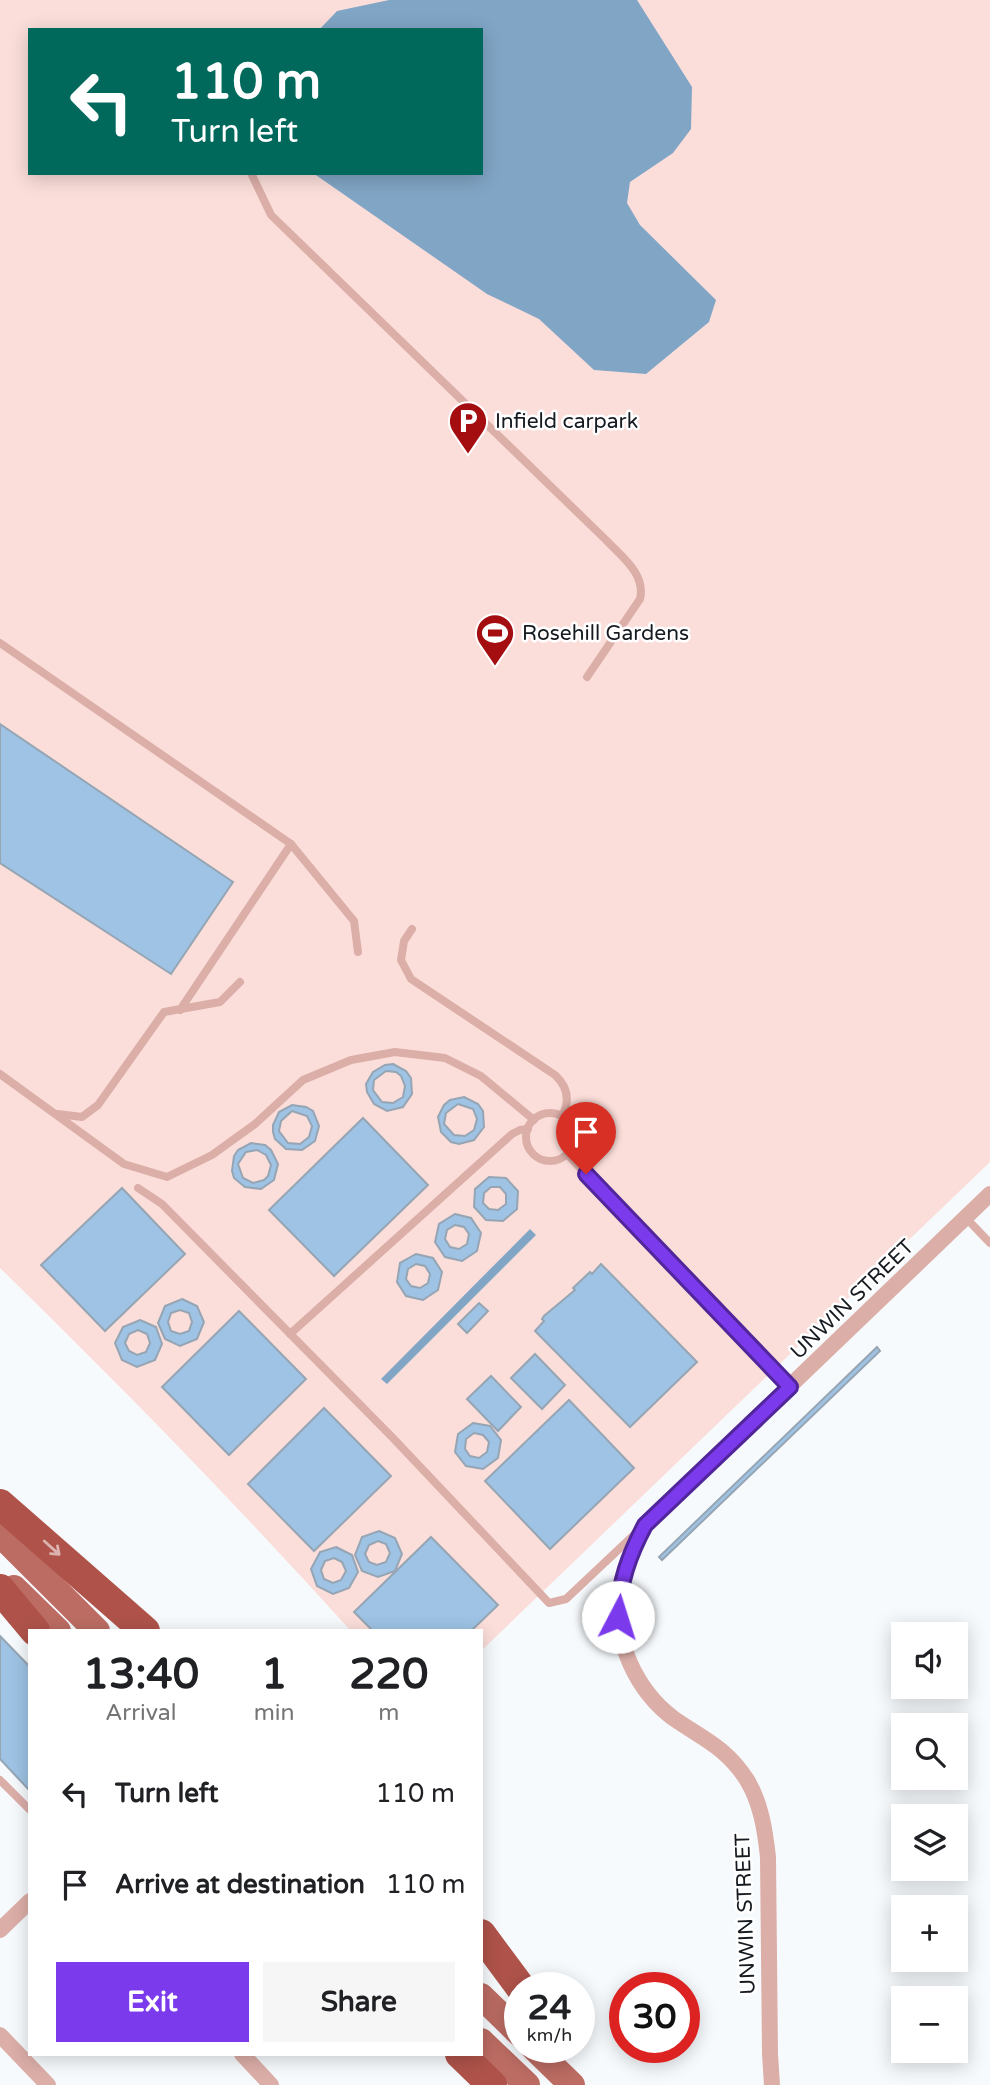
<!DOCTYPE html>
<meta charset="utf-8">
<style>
body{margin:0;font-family:"Varela Round",sans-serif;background:#f6f6f6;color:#202124;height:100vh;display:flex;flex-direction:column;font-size:26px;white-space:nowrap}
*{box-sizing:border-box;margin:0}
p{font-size:23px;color:#757577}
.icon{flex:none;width:38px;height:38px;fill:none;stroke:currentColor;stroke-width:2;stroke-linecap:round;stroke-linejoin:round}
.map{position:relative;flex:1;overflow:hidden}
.side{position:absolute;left:28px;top:1629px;width:455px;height:427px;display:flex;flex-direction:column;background:#fff;border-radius:0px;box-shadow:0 4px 18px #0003}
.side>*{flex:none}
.top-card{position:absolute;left:28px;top:28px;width:455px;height:147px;border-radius:0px;box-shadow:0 4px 18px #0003;background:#00695c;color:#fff;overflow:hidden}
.tools{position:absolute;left:891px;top:1622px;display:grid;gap:14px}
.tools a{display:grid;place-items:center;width:77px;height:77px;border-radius:0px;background:#fff;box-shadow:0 4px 18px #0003;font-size:35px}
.speed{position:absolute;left:504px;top:1972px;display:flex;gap:14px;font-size:35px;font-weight:700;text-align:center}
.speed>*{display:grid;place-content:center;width:91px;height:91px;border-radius:50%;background:#fff;box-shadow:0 4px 18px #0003;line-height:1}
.speed small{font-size:18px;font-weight:400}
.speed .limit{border:10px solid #d22;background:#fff;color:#111}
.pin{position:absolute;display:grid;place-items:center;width:60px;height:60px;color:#fff;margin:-72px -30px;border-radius:50% 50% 50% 0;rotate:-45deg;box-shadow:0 0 7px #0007}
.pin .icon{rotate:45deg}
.me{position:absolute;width:77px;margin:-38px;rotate:5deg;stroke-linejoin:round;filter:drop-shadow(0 0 5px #0008)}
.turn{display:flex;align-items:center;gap:24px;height:147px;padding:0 28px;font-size:32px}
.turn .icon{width:91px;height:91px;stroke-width:2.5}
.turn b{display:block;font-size:49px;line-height:60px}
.eta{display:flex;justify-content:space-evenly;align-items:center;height:119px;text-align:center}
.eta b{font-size:42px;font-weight:800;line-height:49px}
.action{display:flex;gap:14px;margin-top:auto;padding:14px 28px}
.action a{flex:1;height:80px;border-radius:0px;background:#7c3aed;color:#fff;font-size:28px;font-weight:800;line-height:80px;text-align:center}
.action a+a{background:#f6f6f6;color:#202124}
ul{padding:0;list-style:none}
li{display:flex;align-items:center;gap:21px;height:91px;padding:0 28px}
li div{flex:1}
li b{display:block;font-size:26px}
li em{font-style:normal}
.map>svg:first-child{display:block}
.green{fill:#fbdeda;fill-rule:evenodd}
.water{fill:#81a5c5}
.building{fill:#9ec3e4;stroke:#96a5b3;stroke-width:2;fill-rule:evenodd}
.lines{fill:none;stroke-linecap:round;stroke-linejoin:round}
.service{stroke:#dcaea8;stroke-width:8}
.minor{stroke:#dcaea8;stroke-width:16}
.primary{stroke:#bc6c63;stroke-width:26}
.motorway{stroke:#af534a;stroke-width:30}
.oneway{stroke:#dbb2ae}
.route-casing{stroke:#51269a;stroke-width:18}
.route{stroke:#7c3aed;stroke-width:12}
.labels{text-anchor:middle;stroke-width:5;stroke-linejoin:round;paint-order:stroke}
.poi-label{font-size:21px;fill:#161b21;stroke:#fff;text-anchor:start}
.street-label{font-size:21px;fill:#161b21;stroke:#fff}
</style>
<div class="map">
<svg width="990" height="2085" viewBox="0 0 990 2085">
<rect width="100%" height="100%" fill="#f7fafd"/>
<path class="green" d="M 0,0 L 990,0 L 990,1162 L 481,1651 L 481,1631 L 351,1631 C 238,1506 121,1386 0,1268 ZM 30,30 L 481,30 L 481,173 L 30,173 Z"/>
<g class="water">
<path d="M 389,0 L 637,0 L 692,87 L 691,129 L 673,153 L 630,182 L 627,203 L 640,225 L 716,300 L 709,322 L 646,374 L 594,370 L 539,319 L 487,294 L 313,173 L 481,173 L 481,30 L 319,30 L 337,11 Z"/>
<path d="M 530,1229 L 536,1235 L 387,1384 L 381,1379 Z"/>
</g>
<g class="building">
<path d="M 0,724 L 233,882 L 171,974 L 0,863 Z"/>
<path d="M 393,1064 L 406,1071 L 411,1078 L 412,1094 L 403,1107 L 387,1111 L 374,1104 L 367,1092 L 366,1084 L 373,1072 L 385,1065 ZM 386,1071 L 396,1072 L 401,1076 L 405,1086 L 403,1097 L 393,1103 L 382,1102 L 373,1090 L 374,1080 Z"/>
<path d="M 464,1097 L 478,1104 L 483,1111 L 484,1127 L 474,1140 L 459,1144 L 451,1142 L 441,1132 L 438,1117 L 444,1105 L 450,1100 ZM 458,1104 L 473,1109 L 477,1119 L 474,1130 L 465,1136 L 454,1135 L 444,1124 L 446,1113 Z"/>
<path d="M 292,1105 L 306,1107 L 313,1111 L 319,1126 L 315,1141 L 302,1150 L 286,1149 L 275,1139 L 273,1132 L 273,1125 L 279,1112 ZM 292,1111 L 307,1116 L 312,1126 L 309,1137 L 300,1144 L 288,1143 L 279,1131 L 281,1121 Z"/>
<path d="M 363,1118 L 428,1185 L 334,1276 L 269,1210 Z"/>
<path d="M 251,1143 L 265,1145 L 271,1150 L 278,1164 L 274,1180 L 261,1189 L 245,1187 L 234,1178 L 232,1171 L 234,1156 L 238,1150 ZM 257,1150 L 266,1155 L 271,1165 L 268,1176 L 264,1180 L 253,1183 L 243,1178 L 238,1164 L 246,1152 Z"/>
<path d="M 489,1177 L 506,1178 L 518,1191 L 517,1209 L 503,1221 L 486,1220 L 474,1207 L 475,1189 ZM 491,1187 L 500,1187 L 506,1194 L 506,1204 L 498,1210 L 489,1209 L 483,1203 L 484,1193 Z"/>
<path d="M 122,1188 L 185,1254 L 105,1331 L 41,1265 Z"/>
<path d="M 455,1214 L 471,1218 L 481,1233 L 477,1251 L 462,1261 L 445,1257 L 435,1242 L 439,1224 ZM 455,1225 L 464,1227 L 469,1234 L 467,1244 L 459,1249 L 450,1247 L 445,1239 L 447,1230 Z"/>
<path d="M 416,1254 L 433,1258 L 442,1272 L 438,1290 L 423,1300 L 406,1296 L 397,1282 L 400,1263 ZM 416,1264 L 425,1266 L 430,1274 L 428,1283 L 420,1288 L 411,1286 L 406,1279 L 408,1269 Z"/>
<path d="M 601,1264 L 697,1362 L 630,1427 L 535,1331 L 544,1321 L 542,1319 L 544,1316 L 575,1290 L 573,1288 L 590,1272 L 592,1274 Z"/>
<path d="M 182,1299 L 197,1306 L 204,1322 L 197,1339 L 180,1346 L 165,1339 L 158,1323 L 165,1306 ZM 180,1310 L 189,1313 L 192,1322 L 189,1331 L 180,1334 L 171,1331 L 168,1322 L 171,1313 Z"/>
<path d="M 479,1303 L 488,1311 L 467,1333 L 458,1324 Z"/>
<path d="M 239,1311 L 306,1379 L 229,1455 L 162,1387 Z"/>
<path d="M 140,1320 L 156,1327 L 162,1344 L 155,1360 L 137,1367 L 122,1360 L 115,1343 L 123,1327 ZM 138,1330 L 147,1334 L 150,1343 L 146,1352 L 137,1355 L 129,1351 L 125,1343 L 129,1334 Z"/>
<path d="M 877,1347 L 880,1351 L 662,1560 L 659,1557 Z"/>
<path d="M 535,1354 L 565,1385 L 542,1409 L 511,1378 Z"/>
<path d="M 491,1376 L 521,1407 L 498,1431 L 467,1399 Z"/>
<path d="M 569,1400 L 634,1468 L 550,1549 L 485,1481 Z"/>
<path d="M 324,1408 L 391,1476 L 314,1551 L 248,1484 Z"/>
<path d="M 473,1423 L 490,1426 L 501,1440 L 498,1458 L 483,1469 L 466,1466 L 455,1452 L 458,1434 ZM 474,1433 L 483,1435 L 489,1442 L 487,1452 L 479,1458 L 470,1456 L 465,1449 L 466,1439 Z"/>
<path d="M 379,1531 L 395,1538 L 402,1554 L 395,1571 L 378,1577 L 362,1571 L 355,1555 L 362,1537 ZM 378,1541 L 386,1544 L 390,1553 L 386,1562 L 377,1565 L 369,1562 L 365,1554 L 369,1545 Z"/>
<path d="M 431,1537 L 498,1605 L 471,1631 L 373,1631 L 354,1612 Z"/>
<path d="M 336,1547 L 352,1555 L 358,1572 L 349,1588 L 333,1594 L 317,1586 L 311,1569 L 320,1552 ZM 334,1558 L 342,1562 L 346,1571 L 341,1580 L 333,1583 L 324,1579 L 321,1570 L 325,1561 Z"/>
<path d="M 0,1636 L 30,1667 L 30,1791 L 0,1759 Z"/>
</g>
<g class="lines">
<g class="service">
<path d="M 251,173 L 271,215 L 606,540 C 622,557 646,574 640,599 L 587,677"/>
<path d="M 0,643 L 291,844 L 180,1010"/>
<path d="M 291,844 L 354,921 L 358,952"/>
<path d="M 412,929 L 404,941 L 401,960 L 411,979 L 555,1075 C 568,1087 570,1101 562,1116"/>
<path d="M 0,1074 L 124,1164 L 167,1177 L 212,1155 L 255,1124 L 303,1080 L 351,1060 L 395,1052 L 445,1058 L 481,1076 L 534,1120"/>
<circle cx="550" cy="1137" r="24"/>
<path d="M 58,1114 L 82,1117 L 98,1105 L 164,1012 L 220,1002 L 240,982"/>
<path d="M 567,1154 L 790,1387"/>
<path d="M 138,1188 L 162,1204 L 392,1437 L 549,1603 L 566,1599 L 635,1534"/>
<path d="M 966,1218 L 990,1243"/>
<path d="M 290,1334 L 512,1134 L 520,1130 L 528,1129"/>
<path d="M 0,1780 L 30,1810"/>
</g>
<g class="minor">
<path d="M 0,1930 L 30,1901"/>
<path d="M 0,2035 L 48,2085"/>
<path d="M 242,2054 L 271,2085"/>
<path d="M 772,2085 L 770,2054 L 768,1857 C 765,1830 761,1803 747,1780 C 726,1747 703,1739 673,1718 C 637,1691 613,1641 619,1595 C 622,1570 633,1547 645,1525 L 990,1194"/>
</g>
<g class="primary">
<path d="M 0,1534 L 97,1631"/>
<path d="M 14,1588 L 58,1631"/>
<path d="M 481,1996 L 520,2034"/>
<path d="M 481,2041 L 527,2085"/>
<path d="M 534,2048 L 572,2085"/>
</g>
<g class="motorway">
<path d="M 0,1504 L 145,1631"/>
<path d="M 0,1589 L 35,1631"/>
<path d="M 481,1934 L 521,1988"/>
<path d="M 460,2054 L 492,2085"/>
</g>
</g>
<defs><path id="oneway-shaft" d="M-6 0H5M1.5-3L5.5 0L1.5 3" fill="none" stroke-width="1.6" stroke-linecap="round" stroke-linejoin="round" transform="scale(1.75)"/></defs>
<use class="oneway" href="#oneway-shaft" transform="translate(52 1548) rotate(42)"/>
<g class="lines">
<g class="route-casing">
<path id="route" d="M 586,1174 L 790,1387 L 645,1525 C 629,1555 619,1583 618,1617"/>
</g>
<use href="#route" class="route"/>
</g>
<defs>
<g id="parking-pin" transform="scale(2.0125)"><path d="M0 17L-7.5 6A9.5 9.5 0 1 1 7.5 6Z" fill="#a50e11" stroke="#fff"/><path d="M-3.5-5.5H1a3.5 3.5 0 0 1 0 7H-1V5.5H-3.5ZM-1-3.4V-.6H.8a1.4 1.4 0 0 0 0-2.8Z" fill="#fff"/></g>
<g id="stadium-pin" transform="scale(2.0125)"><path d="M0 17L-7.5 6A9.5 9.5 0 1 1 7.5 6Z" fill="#a50e11" stroke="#fff"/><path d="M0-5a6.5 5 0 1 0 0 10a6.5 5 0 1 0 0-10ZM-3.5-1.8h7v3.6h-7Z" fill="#fff"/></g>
</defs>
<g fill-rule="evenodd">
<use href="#parking-pin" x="468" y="421"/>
<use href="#stadium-pin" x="495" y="633"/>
</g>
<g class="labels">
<g class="poi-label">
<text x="495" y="428">Infield carpark</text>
<text x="522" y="640">Rosehill Gardens</text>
</g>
<g class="street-label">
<text transform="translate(852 1299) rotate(-44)" y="7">UNWIN STREET</text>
<text transform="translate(745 1914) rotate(-92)" y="7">UNWIN STREET</text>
</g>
</g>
</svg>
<div class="tools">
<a><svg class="icon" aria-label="sound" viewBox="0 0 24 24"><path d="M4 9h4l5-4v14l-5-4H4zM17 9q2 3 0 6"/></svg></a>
<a><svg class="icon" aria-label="search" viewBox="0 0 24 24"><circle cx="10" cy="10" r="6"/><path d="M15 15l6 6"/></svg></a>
<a><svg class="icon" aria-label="layers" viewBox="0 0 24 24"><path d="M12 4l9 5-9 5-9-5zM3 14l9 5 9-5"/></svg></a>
<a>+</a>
<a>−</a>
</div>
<div class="speed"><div>24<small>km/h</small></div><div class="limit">30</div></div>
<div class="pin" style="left:586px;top:1174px;background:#d93025"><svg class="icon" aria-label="arrive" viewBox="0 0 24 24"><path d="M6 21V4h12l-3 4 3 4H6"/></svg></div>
<svg class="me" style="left:618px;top:1617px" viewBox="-20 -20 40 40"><circle r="19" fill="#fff"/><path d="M0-13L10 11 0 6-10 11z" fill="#7c3aed"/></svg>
<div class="top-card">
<div class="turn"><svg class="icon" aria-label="left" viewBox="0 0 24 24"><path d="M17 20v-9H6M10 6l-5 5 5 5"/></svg><div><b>110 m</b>Turn left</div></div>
</div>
<section class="side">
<div class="eta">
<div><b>13:40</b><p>Arrival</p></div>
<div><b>1</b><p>min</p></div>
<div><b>220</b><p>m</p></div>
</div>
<ul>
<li><svg class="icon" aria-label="left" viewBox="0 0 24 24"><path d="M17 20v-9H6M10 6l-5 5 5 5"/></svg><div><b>Turn left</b></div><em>110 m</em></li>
<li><svg class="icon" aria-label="arrive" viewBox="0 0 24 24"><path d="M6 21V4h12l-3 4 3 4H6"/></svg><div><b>Arrive at destination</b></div><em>110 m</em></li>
</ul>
<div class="action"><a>Exit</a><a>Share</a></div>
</section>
</div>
